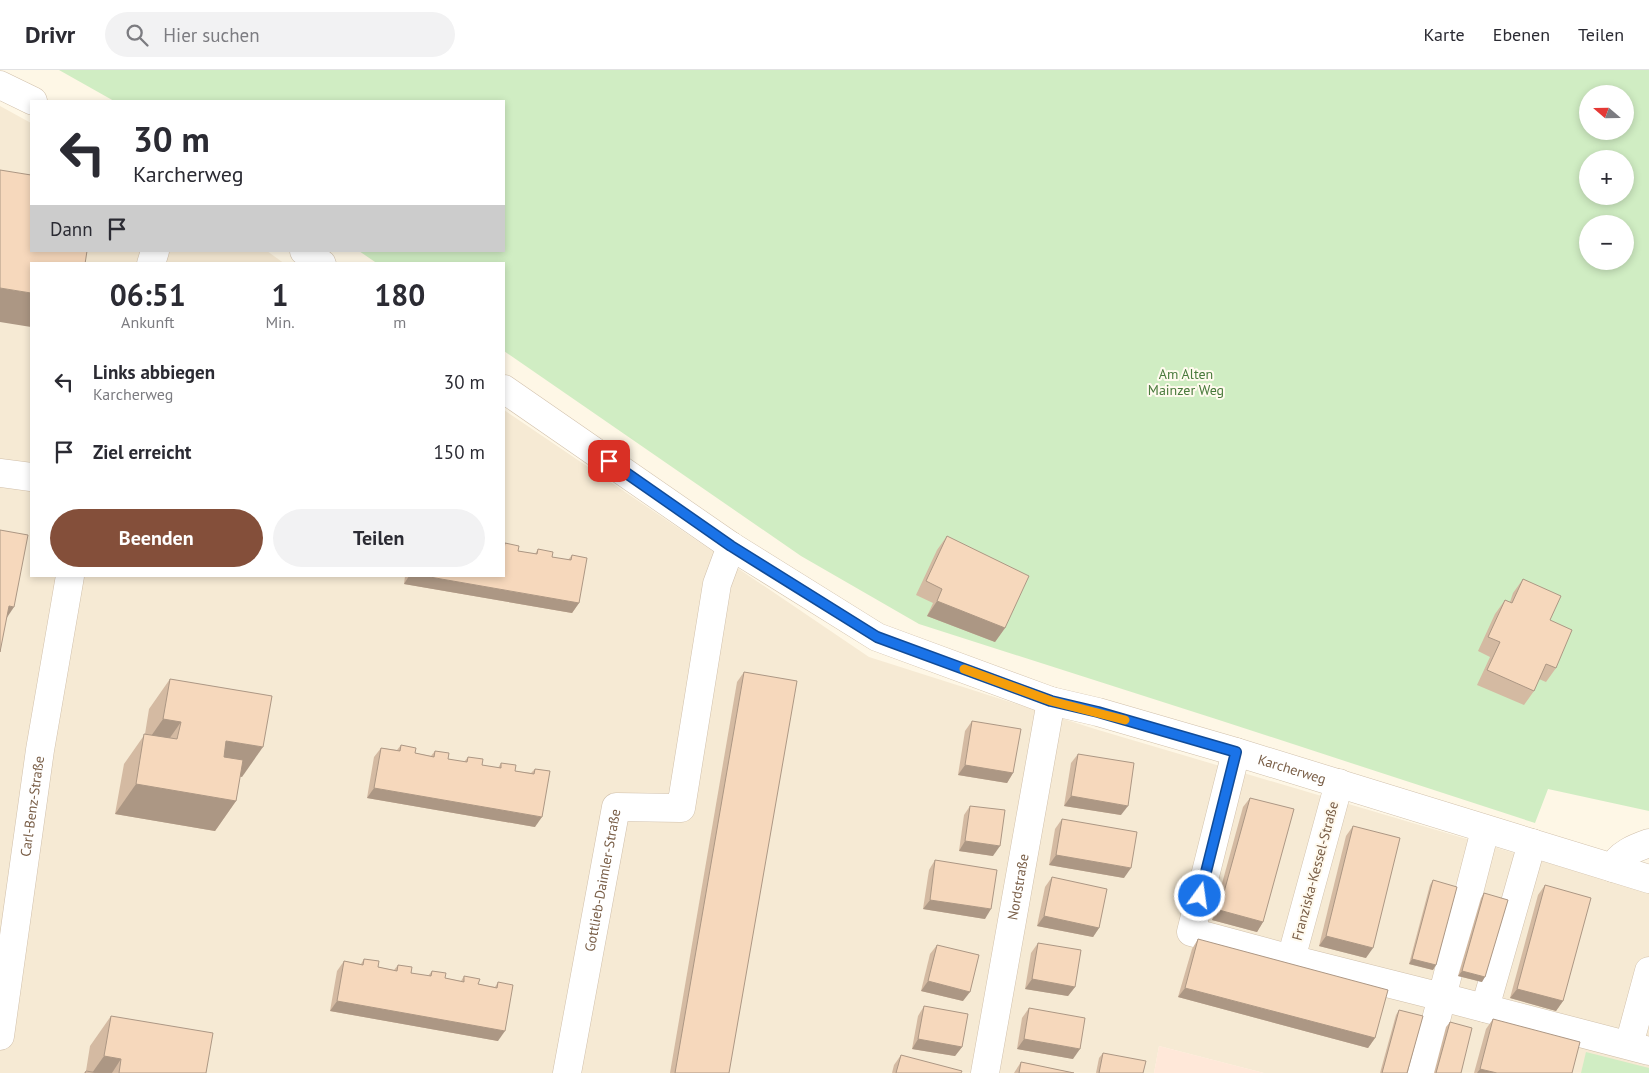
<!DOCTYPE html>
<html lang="de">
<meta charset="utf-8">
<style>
body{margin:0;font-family:"PT Sans",sans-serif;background:#f2f2f3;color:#2b2b33;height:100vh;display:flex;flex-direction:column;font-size:19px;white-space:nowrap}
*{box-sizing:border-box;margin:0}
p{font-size:16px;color:#7c7c81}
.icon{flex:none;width:28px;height:28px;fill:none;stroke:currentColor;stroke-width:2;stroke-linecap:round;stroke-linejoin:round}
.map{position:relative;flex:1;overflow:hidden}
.sheet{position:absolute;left:30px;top:192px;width:475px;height:315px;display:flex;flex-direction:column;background:#fff;border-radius:0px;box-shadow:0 2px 8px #0003}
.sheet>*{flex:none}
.hud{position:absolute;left:30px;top:30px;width:475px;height:152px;border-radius:0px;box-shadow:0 2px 8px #0003;background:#fff;color:#2b2b33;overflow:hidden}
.needle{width:32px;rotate:290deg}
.tools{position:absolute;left:1579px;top:15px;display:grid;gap:10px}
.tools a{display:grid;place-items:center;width:55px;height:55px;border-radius:50%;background:#fff;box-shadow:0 2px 8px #0003;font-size:25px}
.pin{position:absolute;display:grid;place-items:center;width:42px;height:42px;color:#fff;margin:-21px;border-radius:10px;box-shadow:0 2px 8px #0006}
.me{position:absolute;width:55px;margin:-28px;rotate:14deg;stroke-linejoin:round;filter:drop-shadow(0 0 4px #0008)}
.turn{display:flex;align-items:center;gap:18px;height:105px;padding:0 20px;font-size:22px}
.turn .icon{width:65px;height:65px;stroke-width:2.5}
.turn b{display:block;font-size:35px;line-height:42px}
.then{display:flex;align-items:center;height:48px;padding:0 20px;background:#0003;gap:10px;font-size:19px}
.eta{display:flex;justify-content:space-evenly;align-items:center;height:85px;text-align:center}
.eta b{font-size:30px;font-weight:700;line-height:35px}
.cta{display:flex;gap:10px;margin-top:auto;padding:10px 20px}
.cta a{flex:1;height:58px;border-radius:30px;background:#844f3a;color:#fff;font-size:20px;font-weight:700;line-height:58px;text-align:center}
.cta a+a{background:#f2f2f3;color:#2b2b33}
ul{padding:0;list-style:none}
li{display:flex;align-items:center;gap:15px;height:70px;padding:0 20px}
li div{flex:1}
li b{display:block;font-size:19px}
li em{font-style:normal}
header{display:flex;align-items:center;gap:30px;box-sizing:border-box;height:70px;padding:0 25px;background:#fff;border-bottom:1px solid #e1e1e2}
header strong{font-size:24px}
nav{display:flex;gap:28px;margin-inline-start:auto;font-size:18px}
.search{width:350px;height:45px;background:#f2f2f3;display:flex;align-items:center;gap:12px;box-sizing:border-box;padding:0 18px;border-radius:28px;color:#7c7c81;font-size:19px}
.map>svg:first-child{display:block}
.residential{fill:#f6ead4}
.commercial{fill:#ffe8d9}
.green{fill:#d0edc3;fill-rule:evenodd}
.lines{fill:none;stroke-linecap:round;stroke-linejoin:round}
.minor-casing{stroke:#d1c0ab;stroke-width:29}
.minor{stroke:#fff;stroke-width:28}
.wall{fill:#d4baa2}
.shaded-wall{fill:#ac9784}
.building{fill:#f6d8bc;stroke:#ac9784}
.route-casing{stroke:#114b97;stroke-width:12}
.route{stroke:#1a73e8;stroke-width:9}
.slow{stroke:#f59e0b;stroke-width:9}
.labels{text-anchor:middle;stroke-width:4;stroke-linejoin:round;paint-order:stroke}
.park-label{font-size:14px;fill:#497a3c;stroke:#fffaee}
.street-label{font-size:14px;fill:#7a5f48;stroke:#fffaee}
</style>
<header>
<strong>Drivr</strong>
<div class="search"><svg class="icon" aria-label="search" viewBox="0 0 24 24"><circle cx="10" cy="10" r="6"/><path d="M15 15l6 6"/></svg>Hier suchen</div>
<nav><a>Karte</a><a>Ebenen</a><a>Teilen</a></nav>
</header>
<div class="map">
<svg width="1649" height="1003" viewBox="0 0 1649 1003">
<rect width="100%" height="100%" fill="#fef7e6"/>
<path class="residential" d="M 0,36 L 31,53 L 31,181 L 267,181 L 285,194 L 31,194 L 31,506 L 504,506 L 504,340 L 869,587 L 1095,659 L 1649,823 L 1649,1003 L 1264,1003 L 1159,976 L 1154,1003 L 0,1003 Z"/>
<path class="commercial" d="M 1159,976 L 1264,1003 L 1154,1003 Z"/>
<g class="green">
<path d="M 59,0 L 1649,0 L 1649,741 L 1548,719 L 1535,753 L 1219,650 L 919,554 L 801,486 L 504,281 L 504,194 L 378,194 L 359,181 L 504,181 L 504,31 L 114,31 ZM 1588,24 L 1625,24 L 1625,61 L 1588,61 ZM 1588,89 L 1625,89 L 1625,126 L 1588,126 ZM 1588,154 L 1625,154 L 1625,191 L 1588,191 Z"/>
<path d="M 1586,982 L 1649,998 L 1649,1003 L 1581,1003 Z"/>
</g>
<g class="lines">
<g class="minor-casing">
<g id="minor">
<path d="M 0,15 L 33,31"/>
<path d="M 304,181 L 322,194"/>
<path d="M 151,194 L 155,181"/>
<path id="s1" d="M 504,319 L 731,476 L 877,567 L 1051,631 L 1098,642 L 1236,682 L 1649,809"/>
<path d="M 0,403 L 31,407"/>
<path d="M 1236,682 L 1191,862 L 1291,889"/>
<path d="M 1339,713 L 1291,889 L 1442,927 L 1485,760"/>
<path d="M 1613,798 C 1619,784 1635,778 1649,773"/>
<path d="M 1485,938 L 1532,773"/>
<path id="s2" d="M 0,966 L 40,680 L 70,506"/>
<path d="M 1629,975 L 1649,901"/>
<path id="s3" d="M 567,1003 L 616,737 L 681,738 L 717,514 L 731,476"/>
<path id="s4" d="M 985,1003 L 1051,631"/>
<path d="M 1422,1003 L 1442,927 L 1649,981"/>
</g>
</g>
<use href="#minor" class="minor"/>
</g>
<g class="wall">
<path d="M 947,466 L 1005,558 L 995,572 L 927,546 L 933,533 L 916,525 L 937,480 Z"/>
<path d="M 505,473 L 518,481 L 535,484 L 538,479 L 552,487 L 568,490 L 572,485 L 579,533 L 572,543 L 404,514 L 405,506 L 504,506 L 504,475 Z"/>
<path d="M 1523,509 L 1550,550 L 1556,598 L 1546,612 L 1539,609 L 1534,621 L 1524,635 L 1477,615 L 1490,587 L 1478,581 L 1495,544 L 1505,530 L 1510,532 L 1513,523 Z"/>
<path d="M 744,602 L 729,1003 L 670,1003 L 737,612 Z"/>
<path d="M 170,609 L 242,707 L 240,706 L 236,731 L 215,761 L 115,744 L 124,694 L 145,664 L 149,639 Z"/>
<path d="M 972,651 L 1013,703 L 1007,713 L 958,705 L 965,661 Z"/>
<path d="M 401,675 L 415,683 L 431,686 L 435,681 L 448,689 L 464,692 L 468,687 L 482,695 L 498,698 L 501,693 L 515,701 L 531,703 L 535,699 L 535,757 L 367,728 L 374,687 L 381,678 L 397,680 Z"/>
<path d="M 1078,684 L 1121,745 L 1064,736 L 1071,693 Z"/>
<path d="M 1250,728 L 1263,852 L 1257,862 L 1212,850 L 1243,737 Z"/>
<path d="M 970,736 L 993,786 L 959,781 L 964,745 Z"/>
<path d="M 1062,749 L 1124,808 L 1049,795 L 1055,759 Z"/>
<path d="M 1353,756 L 1366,888 L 1319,876 L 1346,766 Z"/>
<path d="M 935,790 L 985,849 L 923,839 L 929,800 Z"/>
<path d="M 1052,807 L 1099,858 L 1093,867 L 1037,856 L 1045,817 Z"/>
<path d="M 1433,810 L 1433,900 L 1409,894 L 1430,815 Z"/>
<path d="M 1545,815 L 1563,931 L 1556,941 L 1510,928 L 1538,825 Z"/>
<path d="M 1484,823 L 1482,912 L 1458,906 L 1481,828 Z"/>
<path d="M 1198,869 L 1375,968 L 1368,978 L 1178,927 L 1192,879 Z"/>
<path d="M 1038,873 L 1075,917 L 1068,926 L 1025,919 L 1031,883 Z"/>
<path d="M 937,875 L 963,931 L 921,921 L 930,884 Z"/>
<path d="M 364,889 L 378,897 L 394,900 L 398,895 L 411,903 L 428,906 L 432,901 L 445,908 L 461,911 L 464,906 L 478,914 L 495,917 L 498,912 L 498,971 L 330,941 L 337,901 L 344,891 L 361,894 Z"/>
<path d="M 924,936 L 962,977 L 955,986 L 912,979 L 918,946 Z"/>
<path d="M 1029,938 L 1073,989 L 1017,979 L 1022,948 Z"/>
<path d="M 1399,940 L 1407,1003 L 1380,1003 L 1396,945 Z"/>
<path d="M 111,946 L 206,1003 L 84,1003 L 86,1001 L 90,976 Z"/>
<path d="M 1493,949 L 1572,1003 L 1474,1003 L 1486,959 Z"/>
<path d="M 1450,952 L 1461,1003 L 1434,1003 L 1446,957 Z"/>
<path d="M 1103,983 L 1143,1003 L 1096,1003 L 1099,988 Z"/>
<path d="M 901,985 L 961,1003 L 892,1003 L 894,995 Z"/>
<path d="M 1021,992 L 1074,1003 L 1014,1003 Z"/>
</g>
<g class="shaded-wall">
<path d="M 0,218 L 31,223 L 31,257 L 0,252 Z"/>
<path d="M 409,506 L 424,506 L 579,533 L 572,543 L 404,514 Z"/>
<path d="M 937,531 L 1005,558 L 995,572 L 927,546 Z"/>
<path d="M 9,536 L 14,537 L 2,555 Z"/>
<path d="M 163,649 L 181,652 L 160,682 L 142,679 Z"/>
<path d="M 226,671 L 263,677 L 242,707 L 206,700 Z"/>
<path d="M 965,695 L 1013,703 L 1007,713 L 958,705 Z"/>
<path d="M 136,714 L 236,731 L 215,761 L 115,744 Z"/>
<path d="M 374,718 L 542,747 L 535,757 L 367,728 Z"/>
<path d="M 1071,726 L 1128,736 L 1121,745 L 1064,736 Z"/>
<path d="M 965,771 L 1000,776 L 993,786 L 959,781 Z"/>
<path d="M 1056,785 L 1131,798 L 1124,808 L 1049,795 Z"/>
<path d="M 930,830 L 991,839 L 985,849 L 923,839 Z"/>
<path d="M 1219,840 L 1263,852 L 1257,862 L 1212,850 Z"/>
<path d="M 1044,846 L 1099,858 L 1093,867 L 1037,856 Z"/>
<path d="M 1326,866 L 1373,878 L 1366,888 L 1319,876 Z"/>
<path d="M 1412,889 L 1436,895 L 1433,900 L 1409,894 Z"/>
<path d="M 1462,901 L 1485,907 L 1482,912 L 1458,906 Z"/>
<path d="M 1032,909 L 1075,917 L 1068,926 L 1025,919 Z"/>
<path d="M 928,911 L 970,922 L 963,931 L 921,921 Z"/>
<path d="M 1185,918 L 1375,968 L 1368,978 L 1178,927 Z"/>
<path d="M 1517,919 L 1563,931 L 1556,941 L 1510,928 Z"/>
<path d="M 337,931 L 505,961 L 498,971 L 330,941 Z"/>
<path d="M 918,969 L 962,977 L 955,986 L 912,979 Z"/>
<path d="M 1024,969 L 1080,979 L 1073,989 L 1017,979 Z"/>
<path d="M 104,986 L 121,989 L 112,1003 L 92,1003 Z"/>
<path d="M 1480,999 L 1497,1003 L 1477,1003 Z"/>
</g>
<g class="building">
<path d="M 0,100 L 31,105 L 31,181 L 87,181 L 85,194 L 31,194 L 31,223 L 0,218 Z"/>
<path d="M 0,460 L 28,465 L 14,537 L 9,536 L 0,582 Z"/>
<path d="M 947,466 L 1029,506 L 1005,558 L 937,531 L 942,519 L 926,511 Z"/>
<path d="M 505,473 L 519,476 L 518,481 L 537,484 L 538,479 L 553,482 L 552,487 L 571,490 L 572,485 L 587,488 L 579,533 L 424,506 L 504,506 L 504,479 Z"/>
<path d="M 1523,509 L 1561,526 L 1550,550 L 1572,560 L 1556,598 L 1546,594 L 1534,621 L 1487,600 L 1500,572 L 1488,567 L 1505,530 L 1512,533 Z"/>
<path d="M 744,602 L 797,611 L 729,1003 L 675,1003 Z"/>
<path d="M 170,609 L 272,626 L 263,677 L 226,671 L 224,687 L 243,690 L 236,731 L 136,714 L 144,664 L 177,669 L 181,652 L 163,649 Z"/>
<path d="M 972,651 L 1021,659 L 1013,703 L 965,695 Z"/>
<path d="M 401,675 L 416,678 L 415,683 L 434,687 L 435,681 L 449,683 L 448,689 L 467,692 L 468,687 L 483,689 L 482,695 L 501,698 L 501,693 L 516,695 L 515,701 L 534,704 L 535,699 L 550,701 L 542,747 L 374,718 L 381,678 L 400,681 Z"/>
<path d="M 1078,684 L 1134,693 L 1128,736 L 1071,726 Z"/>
<path d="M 1250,728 L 1294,739 L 1263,852 L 1219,840 Z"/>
<path d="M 970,736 L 1005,740 L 1000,776 L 965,771 Z"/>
<path d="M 1062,749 L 1137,762 L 1131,798 L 1056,785 Z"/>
<path d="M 1353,756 L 1400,768 L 1373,878 L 1326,866 Z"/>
<path d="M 935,790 L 997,800 L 991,839 L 930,830 Z"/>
<path d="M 1052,807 L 1107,819 L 1099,858 L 1044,846 Z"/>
<path d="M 1433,810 L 1457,817 L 1436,895 L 1412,889 Z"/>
<path d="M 1545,815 L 1591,828 L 1563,931 L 1517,919 Z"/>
<path d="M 1484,823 L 1508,830 L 1485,907 L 1462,901 Z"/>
<path d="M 1198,869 L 1388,920 L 1375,968 L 1185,918 Z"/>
<path d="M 1038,873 L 1081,880 L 1075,917 L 1032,909 Z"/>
<path d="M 937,875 L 979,885 L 970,922 L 928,911 Z"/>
<path d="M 364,889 L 379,891 L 378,897 L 397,901 L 398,895 L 412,897 L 411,903 L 431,906 L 432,901 L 446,903 L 445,908 L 464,912 L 464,906 L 480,909 L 478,914 L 497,918 L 498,912 L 513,915 L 505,961 L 337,931 L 344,891 L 363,895 Z"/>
<path d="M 924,936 L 968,944 L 962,977 L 918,969 Z"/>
<path d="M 1029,938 L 1085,948 L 1080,979 L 1024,969 Z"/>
<path d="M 1399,940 L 1423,946 L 1407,1003 L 1382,1003 Z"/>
<path d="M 111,946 L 213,963 L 206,1003 L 119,1003 L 121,989 L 104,986 Z"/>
<path d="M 1493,949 L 1580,972 L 1572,1003 L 1497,1003 L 1480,999 Z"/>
<path d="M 1450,952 L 1472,958 L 1461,1003 L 1436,1003 Z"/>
<path d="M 1103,983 L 1146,991 L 1143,1003 L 1099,1003 Z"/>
<path d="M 901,985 L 962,1001 L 961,1003 L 896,1003 Z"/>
<path d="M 1021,992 L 1074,1003 L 1019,1003 Z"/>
<path d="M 86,1001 L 98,1003 L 85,1003 Z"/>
</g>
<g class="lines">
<g class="route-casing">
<path id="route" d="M 609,391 L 731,476 L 877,567 L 1051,631 L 1098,642 L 1236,682 L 1200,826"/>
</g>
<use href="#route" class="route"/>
<path class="slow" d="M 964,599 L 1051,631 L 1125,650"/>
</g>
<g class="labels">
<g class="park-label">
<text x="1186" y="309">Am Alten<tspan x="1186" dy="16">Mainzer Weg</tspan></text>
</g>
<g class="street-label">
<text dy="5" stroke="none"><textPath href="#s1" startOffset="884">Karcherweg</textPath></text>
<text dy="5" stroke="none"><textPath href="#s2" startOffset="232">Carl-Benz-Straße</textPath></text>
<text transform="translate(1315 801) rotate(-75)" y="5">Franziska-Kessel-Straße</text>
<text dy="5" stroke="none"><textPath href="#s3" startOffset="196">Gottlieb-Daimler-Straße</textPath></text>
<text dy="5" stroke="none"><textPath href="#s4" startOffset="189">Nordstraße</textPath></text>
</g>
</g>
</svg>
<div class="tools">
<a><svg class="needle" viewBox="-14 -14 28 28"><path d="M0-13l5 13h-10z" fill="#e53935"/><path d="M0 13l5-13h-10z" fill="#7c7c81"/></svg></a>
<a>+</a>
<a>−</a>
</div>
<div class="pin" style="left:609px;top:391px;background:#d93025"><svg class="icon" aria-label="arrive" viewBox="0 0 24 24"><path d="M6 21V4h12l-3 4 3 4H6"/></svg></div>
<svg class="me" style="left:1200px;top:826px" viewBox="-20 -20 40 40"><circle r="17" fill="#1a73e8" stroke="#fff" stroke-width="3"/><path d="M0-11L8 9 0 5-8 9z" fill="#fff"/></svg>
<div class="hud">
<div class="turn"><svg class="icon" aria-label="left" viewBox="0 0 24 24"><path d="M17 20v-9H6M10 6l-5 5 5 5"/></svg><div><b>30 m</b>Karcherweg</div></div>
<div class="then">Dann<svg class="icon" aria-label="arrive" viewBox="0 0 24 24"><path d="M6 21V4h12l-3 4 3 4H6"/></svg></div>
</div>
<section class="sheet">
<div class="eta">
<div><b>06:51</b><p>Ankunft</p></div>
<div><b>1</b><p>Min.</p></div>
<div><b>180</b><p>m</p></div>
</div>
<ul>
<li><svg class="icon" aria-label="left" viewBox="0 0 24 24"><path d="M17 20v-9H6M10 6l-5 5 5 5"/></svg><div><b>Links abbiegen</b><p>Karcherweg</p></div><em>30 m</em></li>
<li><svg class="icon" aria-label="arrive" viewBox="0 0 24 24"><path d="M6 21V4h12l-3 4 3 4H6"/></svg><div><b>Ziel erreicht</b></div><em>150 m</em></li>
</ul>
<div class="cta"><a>Beenden</a><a>Teilen</a></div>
</section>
</div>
